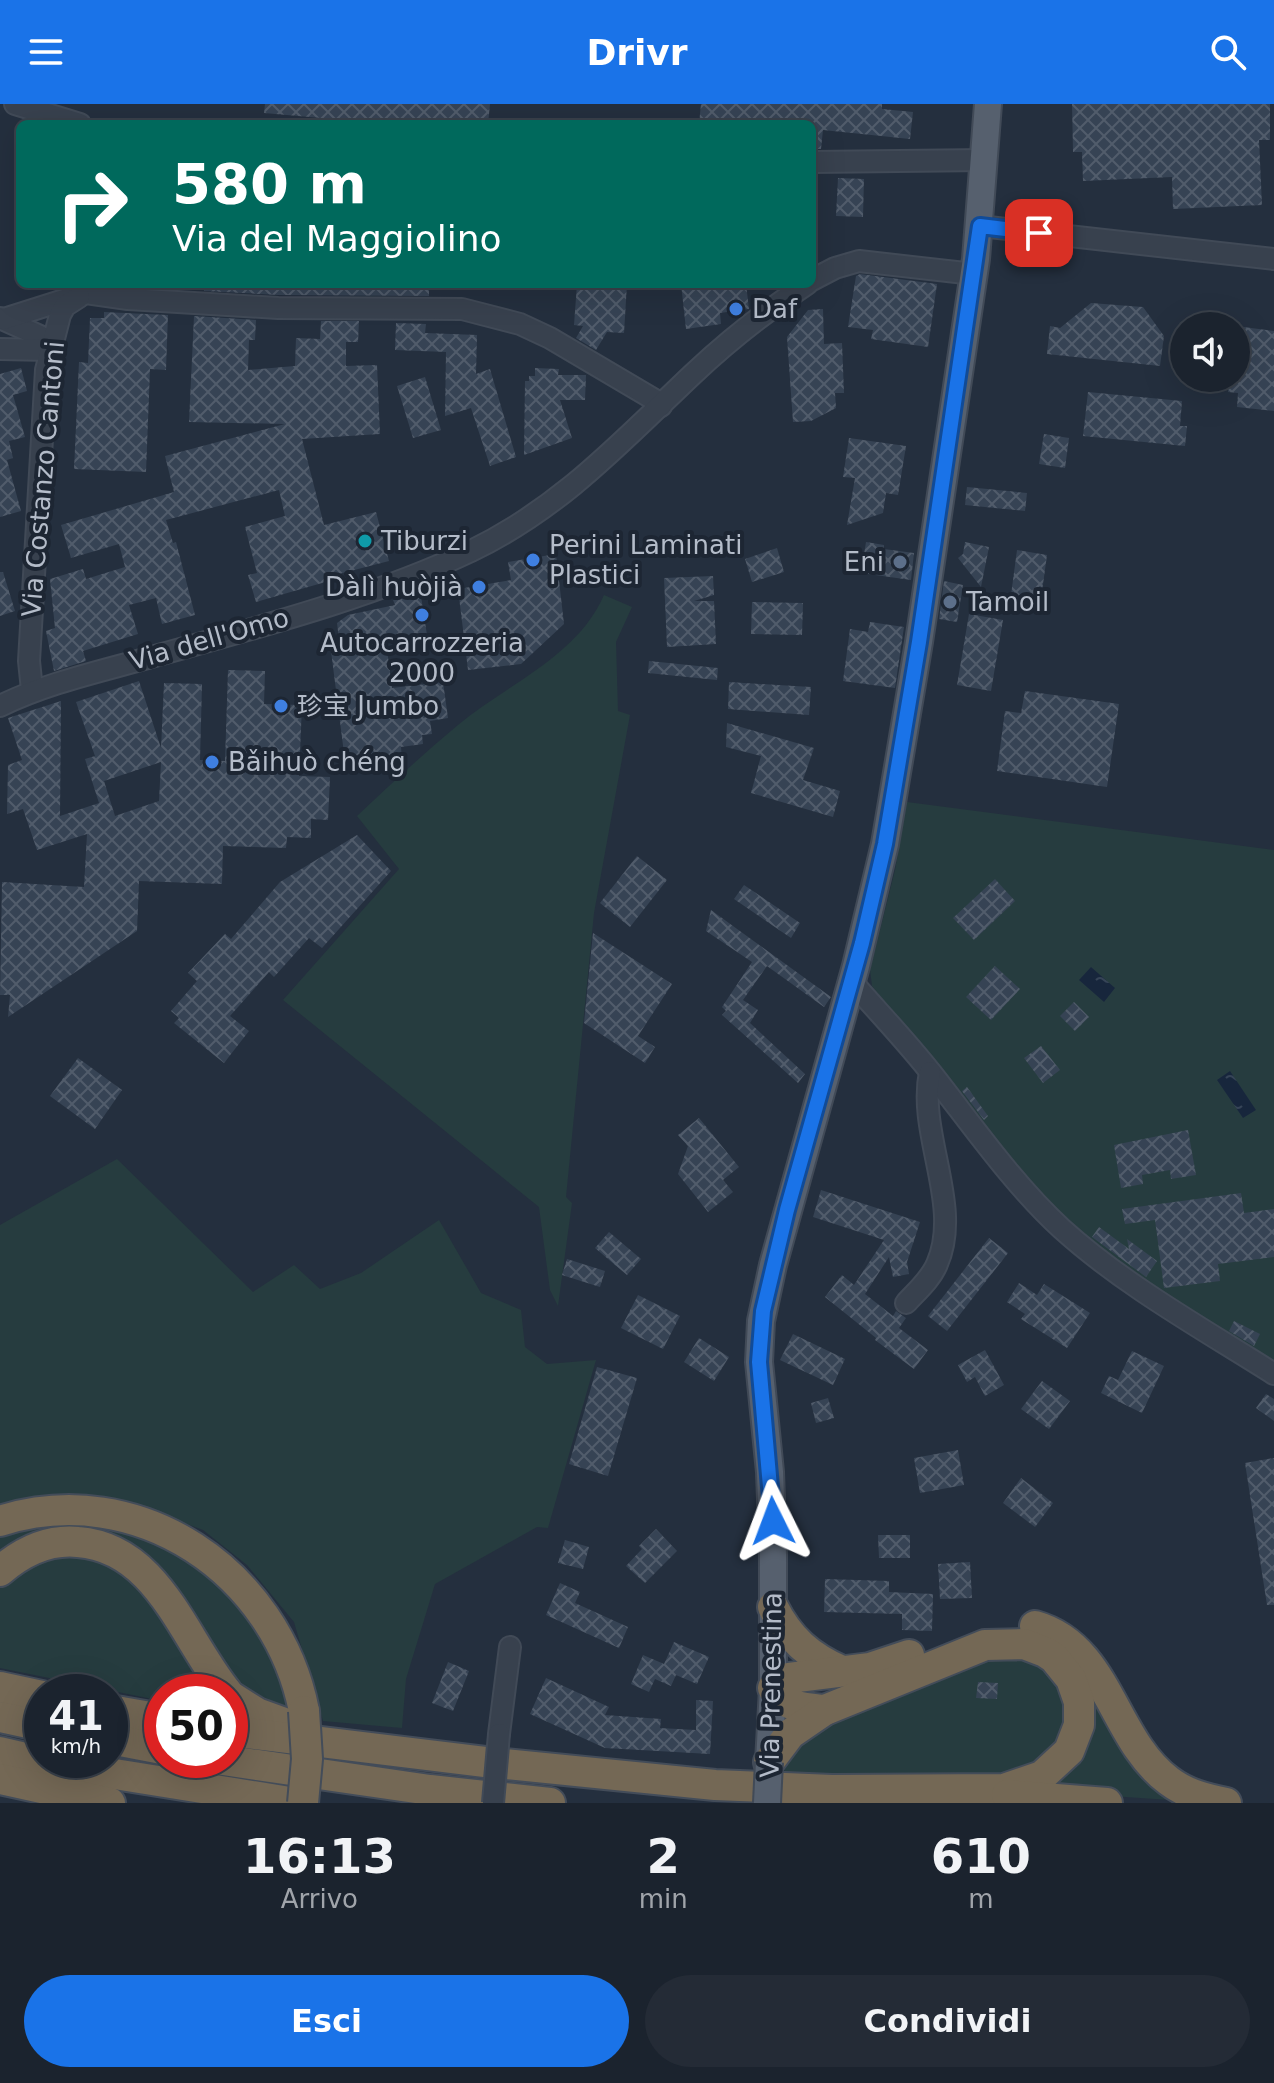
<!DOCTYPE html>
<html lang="it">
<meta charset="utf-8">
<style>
body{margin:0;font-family:"DejaVu Sans","Noto Sans SC",sans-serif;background:#242b36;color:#f1f3f6;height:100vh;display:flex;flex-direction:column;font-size:30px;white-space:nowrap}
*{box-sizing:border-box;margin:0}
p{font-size:26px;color:#a0a4aa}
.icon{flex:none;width:44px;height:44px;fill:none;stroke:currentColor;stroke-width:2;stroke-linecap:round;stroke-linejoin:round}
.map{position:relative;height:1699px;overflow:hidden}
.sheet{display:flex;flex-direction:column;background:#1b232e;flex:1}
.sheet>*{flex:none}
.hud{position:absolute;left:16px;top:16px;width:800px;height:168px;border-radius:12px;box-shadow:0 8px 32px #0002,0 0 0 2px #39404a;background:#00695c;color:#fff;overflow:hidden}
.fabs{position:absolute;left:1170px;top:208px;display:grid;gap:16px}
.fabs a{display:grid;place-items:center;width:80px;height:80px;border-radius:50%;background:#1b232e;box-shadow:0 8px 32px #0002,0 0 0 2px #39404a;font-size:40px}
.speed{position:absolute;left:24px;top:1570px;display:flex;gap:16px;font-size:40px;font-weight:700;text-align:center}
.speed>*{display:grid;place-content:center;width:104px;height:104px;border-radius:50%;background:#1b232e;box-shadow:0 8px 32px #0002,0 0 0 2px #39404a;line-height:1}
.speed small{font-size:20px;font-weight:400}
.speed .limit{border:12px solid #d22;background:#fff;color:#111}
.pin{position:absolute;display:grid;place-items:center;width:68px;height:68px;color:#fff;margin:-34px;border-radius:16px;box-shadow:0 4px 12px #0006}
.me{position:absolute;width:88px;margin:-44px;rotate:357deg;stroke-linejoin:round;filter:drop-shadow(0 0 6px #0008)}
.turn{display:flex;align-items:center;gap:28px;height:168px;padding:0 24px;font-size:36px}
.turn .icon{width:104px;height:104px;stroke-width:2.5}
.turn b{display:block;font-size:56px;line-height:68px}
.eta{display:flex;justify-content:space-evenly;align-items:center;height:136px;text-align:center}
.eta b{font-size:48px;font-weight:600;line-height:56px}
.cta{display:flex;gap:16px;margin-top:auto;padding:16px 24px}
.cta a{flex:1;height:92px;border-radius:48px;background:#1a73e8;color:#fff;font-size:32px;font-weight:600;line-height:92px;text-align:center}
.cta a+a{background:#242b36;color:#f1f3f6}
header{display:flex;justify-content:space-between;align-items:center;height:104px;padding:0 24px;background:#1a73e8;color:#fff;font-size:36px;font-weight:600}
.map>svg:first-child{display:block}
.green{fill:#263c3f}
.water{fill:url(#water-ripples)}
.building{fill:url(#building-cross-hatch);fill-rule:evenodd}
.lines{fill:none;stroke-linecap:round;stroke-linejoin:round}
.minor-casing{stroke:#414a57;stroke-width:24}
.major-casing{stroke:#414a57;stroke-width:30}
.highway-casing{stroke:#434c59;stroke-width:34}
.minor{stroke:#38414e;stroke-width:20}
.major{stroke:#56606e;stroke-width:26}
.highway{stroke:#746855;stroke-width:30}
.minor-bridge-casing{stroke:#414a57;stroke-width:24;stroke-linecap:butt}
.major-bridge-casing{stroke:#414a57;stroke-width:30;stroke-linecap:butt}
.highway-bridge-casing{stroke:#434c59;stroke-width:34;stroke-linecap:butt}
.minor-bridge{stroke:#38414e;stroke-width:20}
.major-bridge{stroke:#56606e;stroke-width:26}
.highway-bridge{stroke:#746855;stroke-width:30}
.route-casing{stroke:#114b97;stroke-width:20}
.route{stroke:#1a73e8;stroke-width:14}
.shop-dot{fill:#3f7fe0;stroke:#1d2633;stroke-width:3}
.culture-dot{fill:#0f9aa8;stroke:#1d2633;stroke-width:3}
.service-dot{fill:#5c6f8a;stroke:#1d2633;stroke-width:3}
.labels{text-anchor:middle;stroke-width:8;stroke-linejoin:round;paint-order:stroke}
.poi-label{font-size:26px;fill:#b4bcc9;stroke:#1d2633;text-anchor:start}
.street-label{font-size:26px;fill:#b4bcc9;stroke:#1d2633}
</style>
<header><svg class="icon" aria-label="menu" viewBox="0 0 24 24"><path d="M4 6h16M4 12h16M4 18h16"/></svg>Drivr<svg class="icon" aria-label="search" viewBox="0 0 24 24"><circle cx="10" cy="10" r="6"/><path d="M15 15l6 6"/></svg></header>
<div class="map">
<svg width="1274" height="1699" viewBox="0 0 1274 1699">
<defs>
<pattern id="water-ripples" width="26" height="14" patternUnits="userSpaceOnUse" patternTransform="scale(2)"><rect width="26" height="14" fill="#17263c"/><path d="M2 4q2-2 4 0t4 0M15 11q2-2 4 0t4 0" fill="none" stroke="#364457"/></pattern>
<pattern id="building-cross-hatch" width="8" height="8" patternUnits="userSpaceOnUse" patternTransform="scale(2)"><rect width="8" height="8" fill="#364354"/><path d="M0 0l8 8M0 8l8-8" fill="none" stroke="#515c6b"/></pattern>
</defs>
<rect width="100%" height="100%" fill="#242f3e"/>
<g class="green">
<path d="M 604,491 L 632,503 L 616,538 L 618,607 L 630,611 L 594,809 L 566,1093 L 572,1099 L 558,1202 L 550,1186 L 539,1103 L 283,896 L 399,765 L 357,712 C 390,681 423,650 458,621 C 507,580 577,553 604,491 Z"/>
<path d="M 907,698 L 1274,746 L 1274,1261 L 1080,1134 L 1060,1116 L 934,962 L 872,882 L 870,866 L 895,766 Z"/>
<path d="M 117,1055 L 253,1188 L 294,1161 L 320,1185 L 361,1169 L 439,1116 L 481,1189 L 521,1206 L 525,1243 L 547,1260 L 596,1256 L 548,1424 L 537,1423 L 435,1480 L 406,1575 L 402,1624 L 323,1617 L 294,1518 L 247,1461 L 203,1426 L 131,1399 L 44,1395 L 0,1403 L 0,1121 Z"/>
<path d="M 112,1418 L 191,1452 L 262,1523 L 294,1615 L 255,1600 L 131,1445 L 0,1454 L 0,1425 Z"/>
<path d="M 54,1448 L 104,1451 L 140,1480 L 214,1588 L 162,1588 L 162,1597 L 0,1564 L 0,1480 Z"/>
<path d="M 1013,1548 L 1053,1568 L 1069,1602 L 1054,1653 L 987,1677 L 784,1668 C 789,1650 798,1641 813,1630 L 983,1550 Z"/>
<path d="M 1084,1585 L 1185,1697 L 1036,1687 Z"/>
</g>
<g class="water">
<path d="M 1091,863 L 1115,884 L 1104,898 L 1079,876 Z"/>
<path d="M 1230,967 L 1256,1006 L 1243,1014 L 1217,976 Z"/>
</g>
<g class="building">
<path d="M 265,0 L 490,0 L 488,20 L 389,20 L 264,9 Z"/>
<path d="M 701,0 L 882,0 L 882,5 L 913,8 L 910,35 L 823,26 L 821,45 L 812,45 L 812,20 L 699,20 Z"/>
<path d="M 1072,0 L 1270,0 L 1270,36 L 1259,36 L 1262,101 L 1173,105 L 1172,73 L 1083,77 L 1082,48 L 1073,48 Z"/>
<path d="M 838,74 L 864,75 L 863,113 L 836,112 Z"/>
<path d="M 860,170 L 937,180 L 928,243 L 871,235 L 873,226 L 848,223 L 856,172 Z"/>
<path d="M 204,180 L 429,180 L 429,192 L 278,191 L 204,187 Z"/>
<path d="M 577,180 L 627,180 L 624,229 L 607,228 L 596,246 L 576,234 L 583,222 L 574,221 Z"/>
<path d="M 681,180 L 746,180 L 749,205 L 720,209 L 721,220 L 686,225 Z"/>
<path d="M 1091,199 L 1143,203 L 1164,232 L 1160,262 L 1047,250 L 1050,222 L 1060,224 Z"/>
<path d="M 823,205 L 824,240 L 842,239 L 844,289 L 835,289 L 836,304 L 811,317 L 793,318 L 787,233 L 808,206 Z"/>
<path d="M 104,208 L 168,211 L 166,266 L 150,265 L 146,368 L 74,365 L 79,258 L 88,259 L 90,214 L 104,214 Z"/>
<path d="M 194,212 L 256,216 L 255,236 L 249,236 L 248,266 L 295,262 L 296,234 L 320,235 L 321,217 L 359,217 L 358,238 L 346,238 L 346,262 L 377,261 L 380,330 L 302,335 L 324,421 L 376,408 L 389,457 L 335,471 L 336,475 L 256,498 L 248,471 L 257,469 L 245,423 L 285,412 L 279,386 L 166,416 L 173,439 L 176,438 L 195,511 L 162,520 L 156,494 L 129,501 L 138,530 L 83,547 L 86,557 L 54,567 L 46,527 L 55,524 L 50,475 L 83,465 L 86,475 L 125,463 L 119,440 L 71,454 L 61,421 L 174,388 L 165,352 L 285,320 L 189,318 Z"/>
<path d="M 396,219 L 426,220 L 425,229 L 477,231 L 476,270 L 490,265 L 516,353 L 490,362 L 471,304 L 445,312 L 446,248 L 395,246 Z"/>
<path d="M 1236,222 L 1274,227 L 1274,307 L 1237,303 L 1238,289 L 1228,288 L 1230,274 L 1236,274 Z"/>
<path d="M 21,264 L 27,287 L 13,291 L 25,333 L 9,337 L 13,354 L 7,356 L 21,407 L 0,413 L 0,270 Z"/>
<path d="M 535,264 L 559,265 L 558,271 L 586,271 L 585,296 L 560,296 L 572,334 L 524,351 L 525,277 L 529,277 L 529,272 L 535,272 Z"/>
<path d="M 425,273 L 441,326 L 413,334 L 397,282 Z"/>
<path d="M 1088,288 L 1182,297 L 1180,322 L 1187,322 L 1185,342 L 1083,332 Z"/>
<path d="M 1044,330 L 1069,334 L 1065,364 L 1039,360 Z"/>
<path d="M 849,334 L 906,342 L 898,391 L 886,389 L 883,409 L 847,421 L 855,374 L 843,373 Z"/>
<path d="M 967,383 L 1027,389 L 1025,407 L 965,401 Z"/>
<path d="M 866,438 L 884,441 L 884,445 L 914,449 L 911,476 L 861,469 Z"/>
<path d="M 965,438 L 989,443 L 981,483 L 958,454 L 963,450 Z"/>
<path d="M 777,444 L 784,468 L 752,478 L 745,455 Z"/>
<path d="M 1017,446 L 1047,451 L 1041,495 L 1011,491 Z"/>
<path d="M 556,450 L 564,520 L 521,560 L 468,566 L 458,485 L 511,476 L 508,458 Z"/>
<path d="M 0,468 L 3,468 L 15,507 L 0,512 Z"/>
<path d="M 713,472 L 714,491 L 694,497 L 714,497 L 716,540 L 667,543 L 664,474 Z"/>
<path d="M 944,477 L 963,481 L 957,518 L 939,515 Z"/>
<path d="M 421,492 L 427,531 L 386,538 L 392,584 L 443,578 L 448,614 L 430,617 L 432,630 L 422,631 L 423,640 L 401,643 L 402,656 L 346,665 L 331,547 L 340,544 L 337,519 L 348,511 L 395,501 L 393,496 Z"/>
<path d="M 752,498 L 803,499 L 802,531 L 751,530 Z"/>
<path d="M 969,510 L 1003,516 L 991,587 L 957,581 Z"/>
<path d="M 870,518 L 904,523 L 895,584 L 843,577 L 850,525 L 868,528 Z"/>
<path d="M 649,557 L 718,564 L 717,576 L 648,569 Z"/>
<path d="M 228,566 L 265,567 L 264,600 L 302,601 L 299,672 L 330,673 L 328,716 L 311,715 L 311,734 L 287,733 L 286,744 L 223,742 L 222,780 L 139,777 L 137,827 L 8,913 L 10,891 L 0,891 L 2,778 L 84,783 L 87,730 L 37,746 L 23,705 L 7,710 L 8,661 L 22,656 L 8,614 L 61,597 L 60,712 L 99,699 L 85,655 L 95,652 L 76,598 L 139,577 L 161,644 L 164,579 L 202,580 L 200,656 L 225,657 ZM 161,658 L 159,697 L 115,712 L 104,677 Z"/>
<path d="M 729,578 L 811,583 L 809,611 L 728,605 Z"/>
<path d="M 1025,587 L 1119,600 L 1107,683 L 997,667 L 1005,607 L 1021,609 Z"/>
<path d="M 727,619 L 814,644 L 803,676 L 840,687 L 833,713 L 751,689 L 761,652 L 726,643 Z"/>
<path d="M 357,731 L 391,767 L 322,844 L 309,834 L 274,873 L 269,868 L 230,912 L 249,927 L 224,959 L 174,919 L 179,914 L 171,907 L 197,877 L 188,869 L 225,830 L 231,835 L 280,778 Z"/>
<path d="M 637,752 L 667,776 L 630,823 L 600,799 Z"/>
<path d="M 995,775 L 1015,797 L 974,836 L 953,814 Z"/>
<path d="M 744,781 L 800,819 L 791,834 L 734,795 Z"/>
<path d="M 711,806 L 831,893 L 824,903 L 767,862 L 743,896 L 758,906 L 750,919 L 805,970 L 798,979 L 722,911 L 726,907 L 722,903 L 752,858 L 706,827 Z"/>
<path d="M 593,829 L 672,880 L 638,932 L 655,943 L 645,959 L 584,919 Z"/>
<path d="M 995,862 L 1020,885 L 991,916 L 966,893 Z"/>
<path d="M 1074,898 L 1089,913 L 1075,927 L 1060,912 Z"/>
<path d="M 1041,942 L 1060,966 L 1043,979 L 1024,954 Z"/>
<path d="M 78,954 L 122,986 L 95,1025 L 50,992 Z"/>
<path d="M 967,983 L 988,1012 L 984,1016 L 962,987 Z"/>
<path d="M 699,1014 L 739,1063 L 723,1076 L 733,1088 L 708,1108 L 678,1070 L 688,1042 L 678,1031 Z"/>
<path d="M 1188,1026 L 1196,1071 L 1171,1075 L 1170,1066 L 1142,1071 L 1143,1080 L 1121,1084 L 1114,1041 Z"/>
<path d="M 821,1086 L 920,1118 L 907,1158 L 909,1170 L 893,1173 L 889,1153 L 865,1190 L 893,1212 L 896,1207 L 906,1214 L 899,1224 L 928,1246 L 914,1265 L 875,1236 L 876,1234 L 825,1193 L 842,1171 L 854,1181 L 884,1136 L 813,1113 Z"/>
<path d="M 1241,1089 L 1244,1109 L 1274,1105 L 1274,1153 L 1218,1160 L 1220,1177 L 1164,1184 L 1155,1116 L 1125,1120 L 1122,1105 Z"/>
<path d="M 1099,1123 L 1129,1145 L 1127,1135 L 1157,1157 L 1146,1173 L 1092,1133 Z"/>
<path d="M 609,1128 L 641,1155 L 627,1171 L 595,1144 Z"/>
<path d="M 989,1134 L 1008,1149 L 947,1227 L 928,1212 Z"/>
<path d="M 567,1155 L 605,1167 L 600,1183 L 562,1171 Z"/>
<path d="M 1019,1179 L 1037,1191 L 1044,1180 L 1090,1209 L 1067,1244 L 1021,1215 L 1025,1210 L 1007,1198 Z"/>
<path d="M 638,1191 L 680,1212 L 663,1245 L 621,1224 Z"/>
<path d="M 1234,1217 L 1260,1230 L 1254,1242 L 1229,1227 Z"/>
<path d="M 793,1230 L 845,1255 L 833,1281 L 780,1256 Z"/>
<path d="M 699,1234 L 729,1253 L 714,1277 L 684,1258 Z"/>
<path d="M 985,1246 L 1004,1281 L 985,1292 L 975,1273 L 967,1278 L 958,1261 Z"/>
<path d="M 1132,1247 L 1164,1262 L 1142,1309 L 1101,1289 L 1109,1272 L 1118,1276 Z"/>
<path d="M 597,1263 L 637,1274 L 608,1372 L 569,1360 Z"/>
<path d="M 1042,1277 L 1070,1297 L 1049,1325 L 1021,1305 Z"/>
<path d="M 1266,1290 L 1274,1295 L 1274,1317 L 1256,1304 Z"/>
<path d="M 828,1294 L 834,1314 L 816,1319 L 811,1299 Z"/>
<path d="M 958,1346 L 964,1381 L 920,1389 L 914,1354 Z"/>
<path d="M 1274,1354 L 1274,1501 L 1267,1501 L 1245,1359 Z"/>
<path d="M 1021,1374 L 1053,1399 L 1035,1423 L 1003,1399 Z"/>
<path d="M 656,1425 L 677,1447 L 645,1479 L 626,1462 L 642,1445 L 639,1442 Z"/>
<path d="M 878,1431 L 910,1431 L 910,1454 L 879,1454 Z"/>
<path d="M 565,1436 L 589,1443 L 583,1465 L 558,1459 Z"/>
<path d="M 970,1458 L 972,1494 L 940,1495 L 938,1460 Z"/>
<path d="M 825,1475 L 889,1477 L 889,1488 L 933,1490 L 932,1527 L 902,1526 L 902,1510 L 824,1508 Z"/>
<path d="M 560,1479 L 580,1488 L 575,1499 L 628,1523 L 619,1544 L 546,1511 Z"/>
<path d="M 674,1538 L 709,1553 L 697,1580 L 676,1571 L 671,1582 L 655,1575 L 649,1588 L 631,1580 L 643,1551 L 664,1560 Z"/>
<path d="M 448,1558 L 469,1567 L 453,1607 L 432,1599 Z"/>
<path d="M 546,1574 L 609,1603 L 605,1611 L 661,1615 L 660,1624 L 696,1626 L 696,1596 L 713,1597 L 710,1650 L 605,1644 L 530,1610 Z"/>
<path d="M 978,1578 L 998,1579 L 997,1595 L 976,1594 Z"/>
</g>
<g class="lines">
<g class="minor-casing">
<g id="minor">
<path d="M 15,0 L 80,20"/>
<path d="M 812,58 L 986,56"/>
<path d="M 980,122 L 1274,155"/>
<path d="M 812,176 L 835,164 L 859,157 L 974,170"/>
<path d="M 0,214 L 40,232 L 50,246"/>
<path d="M 4,215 L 86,189 L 128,195 L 278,204 L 462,205 L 520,220 L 550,234 L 655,296 L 661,302"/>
<path d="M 0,245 L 50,246"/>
<path d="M 32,586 L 29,557 L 46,266 L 60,211 L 65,202 L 79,193"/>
<path d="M 0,602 C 49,578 103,567 155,552 C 259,523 374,493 471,447 C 562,403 621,338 693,270 C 728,237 766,207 807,180"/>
<path d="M 852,878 C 879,909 907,938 932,970 C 973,1022 1013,1080 1062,1125 C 1124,1181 1203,1225 1274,1270"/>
<path d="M 906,1199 C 917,1187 931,1175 937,1160 C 963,1101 917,1030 930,968"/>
<path d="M 499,1630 L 510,1543"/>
</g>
</g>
<g class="major-casing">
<path id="major" d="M 769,1658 L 773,1584 L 773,1451 L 770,1368 L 759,1258 L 761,1217 L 773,1161 L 856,862 L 885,740 L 919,538 L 976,155 L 988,0"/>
</g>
<g class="highway-casing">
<g id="highway">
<path d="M 0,1417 C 138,1373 277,1468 304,1607"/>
<path d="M 0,1467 C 22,1448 48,1435 78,1438 C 158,1444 183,1534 227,1588"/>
<path d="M 773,1503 C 789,1535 810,1553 842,1567"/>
<path d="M 1035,1522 C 1109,1543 1112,1635 1169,1677 C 1186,1690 1206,1695 1226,1699"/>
<path d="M 0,1583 L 42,1592"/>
<path d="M 230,1592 L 257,1609 L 301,1625"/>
<path d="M 110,1606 L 162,1615"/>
<path d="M 825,1606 C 803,1604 786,1604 773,1584 L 789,1574 L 870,1564 L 909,1551"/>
<path d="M 0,1613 L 42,1622"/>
<path d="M 230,1627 L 485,1658 L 715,1681 L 832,1686 L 1004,1685 L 1042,1672 L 1069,1647 L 1079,1621 L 1079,1598 L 1071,1575 L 1054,1554 L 1045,1548 L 1024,1540 L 985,1541 L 825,1606 L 790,1630 L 769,1658"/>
<path d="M 110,1635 L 162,1645"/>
<path d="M 0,1648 L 52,1660 L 296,1699"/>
<path d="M 223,1656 L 430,1686 L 550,1699"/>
<path d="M 0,1675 L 110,1699"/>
<path d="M 1007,1691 L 1107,1699"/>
</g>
</g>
<use href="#minor" class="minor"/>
<use href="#major" class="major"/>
<use href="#highway" class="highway"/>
<g class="minor-bridge-casing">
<path id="minor-bridge" d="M 493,1699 L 499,1630"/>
</g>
<g class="major-bridge-casing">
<path id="major-bridge" d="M 767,1699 L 769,1658"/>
</g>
<g class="highway-bridge-casing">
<path id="highway-bridge" d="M 303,1699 L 307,1655 L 304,1607"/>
</g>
<use href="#minor-bridge" class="minor-bridge"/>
<use href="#major-bridge" class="major-bridge"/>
<use href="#highway-bridge" class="highway-bridge"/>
</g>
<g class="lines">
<g class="route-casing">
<path id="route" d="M 773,1417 L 759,1258 L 763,1207 L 787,1106 L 862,839 L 885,740 L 919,538 L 980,122 L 1039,129"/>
</g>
<use href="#route" class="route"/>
</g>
<g class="shop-dot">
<circle cx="736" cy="205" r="8"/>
<circle cx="533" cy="456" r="8"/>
<circle cx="479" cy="483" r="8"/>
<circle cx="422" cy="511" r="8"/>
<circle cx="281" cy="602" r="8"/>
<circle cx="212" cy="658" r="8"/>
</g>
<circle class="culture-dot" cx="365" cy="437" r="8"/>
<g class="service-dot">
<circle cx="900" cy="458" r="8"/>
<circle cx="950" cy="498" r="8"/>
</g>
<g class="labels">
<g class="poi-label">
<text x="752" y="214">Daf</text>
<text x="381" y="446">Tiburzi</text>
<text x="549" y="450">Perini Laminati<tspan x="549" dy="30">Plastici</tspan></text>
<text x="884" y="467" text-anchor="end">Eni</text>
<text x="463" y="492" text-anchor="end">Dàlì huòjià</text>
<text x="966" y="507">Tamoil</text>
<text x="422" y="548" text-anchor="middle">Autocarrozzeria<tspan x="422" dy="30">2000</tspan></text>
<text x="297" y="611">珍宝 Jumbo</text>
<text x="228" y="667">Bǎihuò chéng</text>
</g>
<g class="street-label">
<text transform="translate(43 375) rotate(-85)" y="9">Via Costanzo Cantoni</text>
<text transform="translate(209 535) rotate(-16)" y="9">Via dell'Omo</text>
<text transform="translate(771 1581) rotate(-89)" y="9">Via Prenestina</text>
</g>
</g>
</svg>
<div class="fabs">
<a><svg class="icon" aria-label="sound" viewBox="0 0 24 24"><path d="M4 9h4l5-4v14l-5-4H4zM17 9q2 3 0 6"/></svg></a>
</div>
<div class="speed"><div>41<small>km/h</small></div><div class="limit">50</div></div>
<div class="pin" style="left:1039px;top:129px;background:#d93025"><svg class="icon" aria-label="arrive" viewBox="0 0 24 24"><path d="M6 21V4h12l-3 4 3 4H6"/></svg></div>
<svg class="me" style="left:773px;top:1417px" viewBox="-20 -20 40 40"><path d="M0-17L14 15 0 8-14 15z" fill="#1a73e8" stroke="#fff" stroke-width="4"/></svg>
<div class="hud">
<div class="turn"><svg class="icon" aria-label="right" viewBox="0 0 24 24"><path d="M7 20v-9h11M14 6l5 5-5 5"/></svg><div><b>580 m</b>Via del Maggiolino</div></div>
</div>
</div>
<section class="sheet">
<div class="eta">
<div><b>16:13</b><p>Arrivo</p></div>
<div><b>2</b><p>min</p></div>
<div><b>610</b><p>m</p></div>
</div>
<div class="cta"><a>Esci</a><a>Condividi</a></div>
</section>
